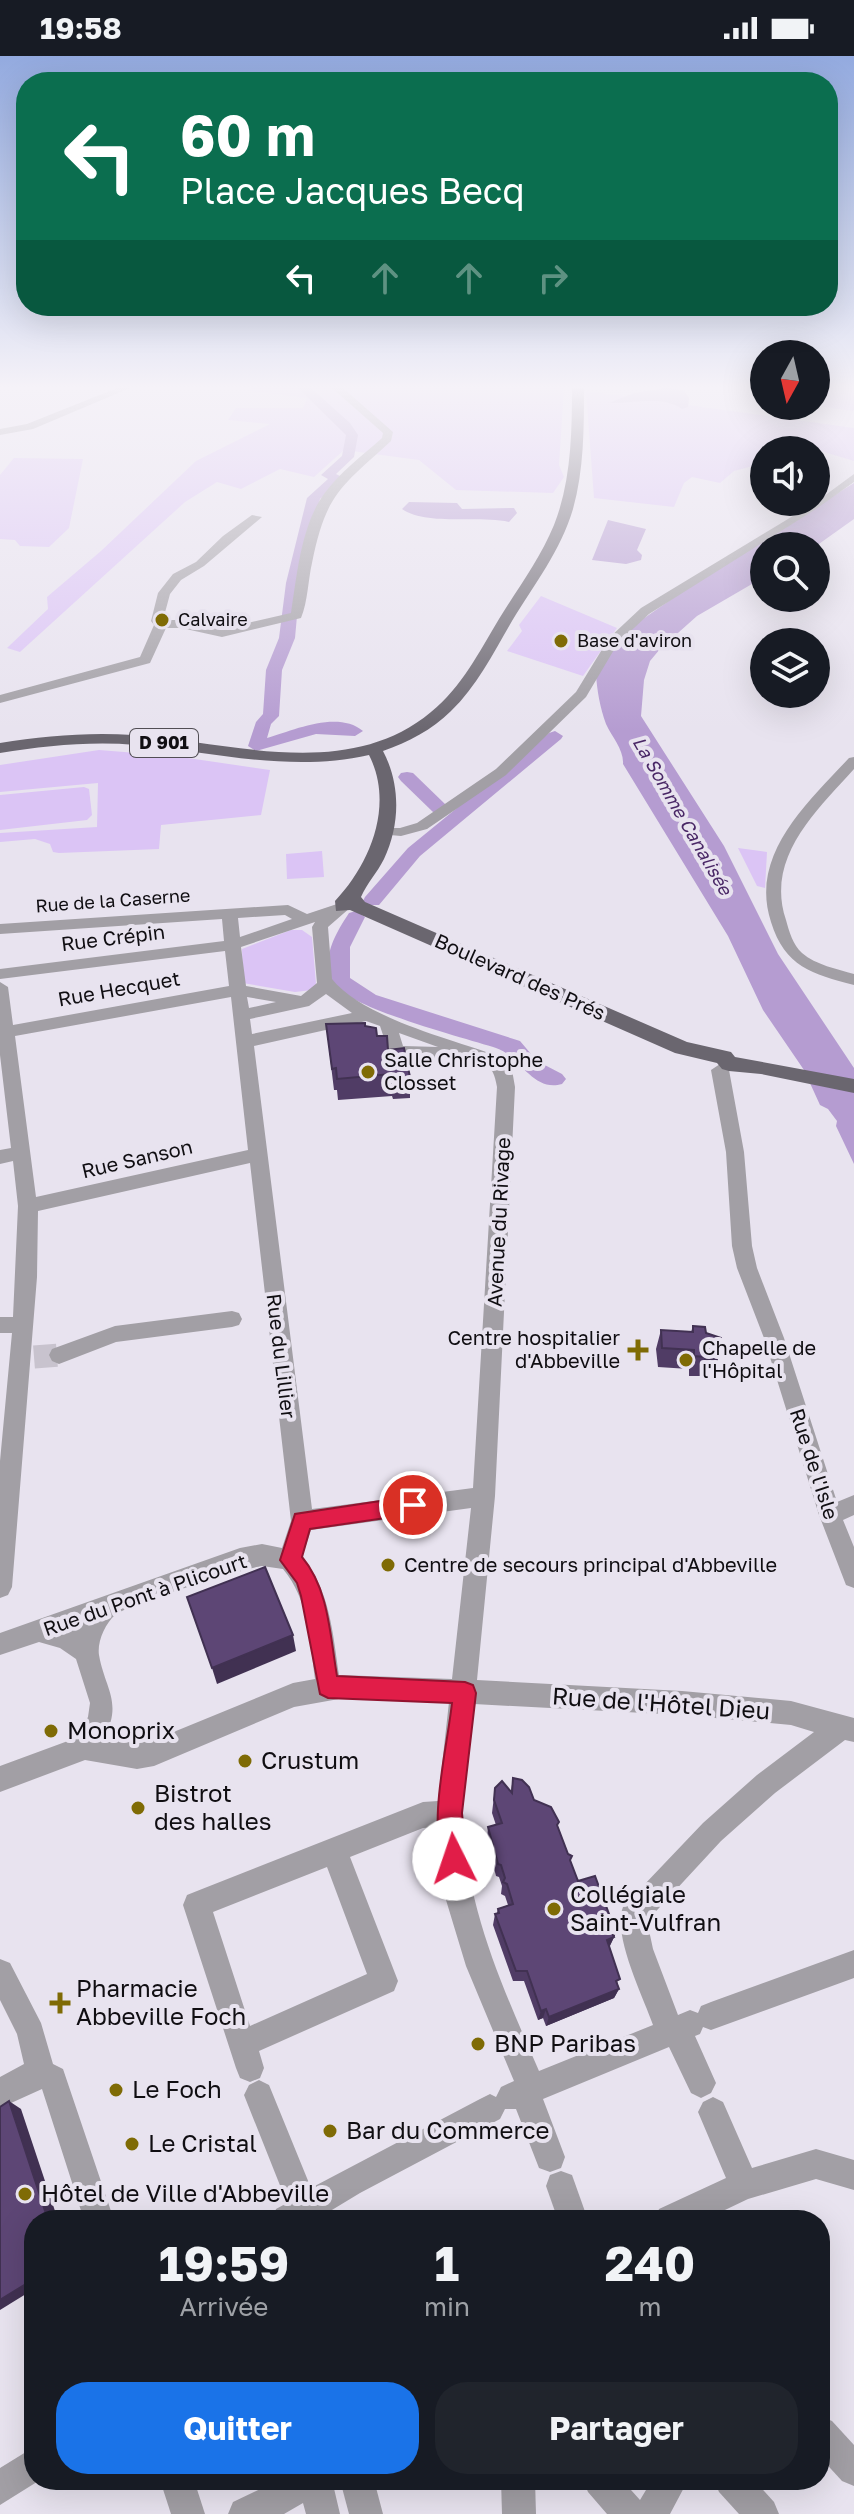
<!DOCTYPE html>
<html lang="fr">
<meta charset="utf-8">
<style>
body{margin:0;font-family:"Golos Text",sans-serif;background:#20242c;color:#f1f3f6;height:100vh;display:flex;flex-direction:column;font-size:30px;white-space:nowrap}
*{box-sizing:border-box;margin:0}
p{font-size:26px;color:#9ea1a6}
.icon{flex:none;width:44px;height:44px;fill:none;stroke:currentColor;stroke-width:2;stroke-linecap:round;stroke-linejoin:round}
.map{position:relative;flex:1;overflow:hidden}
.panel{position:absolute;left:24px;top:2154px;width:806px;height:280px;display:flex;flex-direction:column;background:#171b24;border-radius:32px;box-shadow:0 8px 32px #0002}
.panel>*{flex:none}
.hud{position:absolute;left:16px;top:16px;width:822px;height:244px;border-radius:32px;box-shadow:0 8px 32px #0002;background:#0b6e4f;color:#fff;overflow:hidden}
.needle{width:52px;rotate:188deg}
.tools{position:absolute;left:750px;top:284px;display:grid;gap:16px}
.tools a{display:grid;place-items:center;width:80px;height:80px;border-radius:50%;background:#171b24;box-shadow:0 8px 32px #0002;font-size:40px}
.pin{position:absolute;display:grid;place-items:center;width:68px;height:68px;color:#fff;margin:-34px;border:4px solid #fff;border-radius:50%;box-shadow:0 2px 8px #0007}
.me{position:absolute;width:88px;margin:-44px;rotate:356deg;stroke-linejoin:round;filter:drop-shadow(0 0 6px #0008)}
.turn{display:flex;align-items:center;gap:28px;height:168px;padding:0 32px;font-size:36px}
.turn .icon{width:104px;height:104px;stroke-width:2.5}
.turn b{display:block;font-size:56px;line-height:68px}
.lanes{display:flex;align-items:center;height:76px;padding:0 32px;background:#0003;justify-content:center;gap:40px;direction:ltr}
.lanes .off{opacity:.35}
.eta{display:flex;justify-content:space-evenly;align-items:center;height:136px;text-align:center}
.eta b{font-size:48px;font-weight:700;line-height:56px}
.button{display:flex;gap:16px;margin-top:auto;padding:16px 32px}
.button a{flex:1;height:92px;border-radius:32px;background:#1a73e8;color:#fff;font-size:32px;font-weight:700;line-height:92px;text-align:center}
.button a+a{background:#20242c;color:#f1f3f6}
.status{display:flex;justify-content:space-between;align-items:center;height:56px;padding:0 40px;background:#171b24;direction:ltr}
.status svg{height:22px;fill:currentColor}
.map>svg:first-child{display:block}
.green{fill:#dbc4f5}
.water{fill:#b59cd1}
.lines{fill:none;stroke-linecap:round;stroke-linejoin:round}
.river{fill:#b59cd1;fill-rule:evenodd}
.minor-tunnel{stroke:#c8c3ce;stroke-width:23;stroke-dasharray:23 12;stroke-linecap:butt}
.minor{fill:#a29fa5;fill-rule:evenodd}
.major{fill:#6a666f;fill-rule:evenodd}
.wall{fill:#503c65}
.shaded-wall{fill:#413152}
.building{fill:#5d4675;stroke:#413152;stroke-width:2}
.route{fill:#e11d48;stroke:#92132f;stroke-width:2}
.poi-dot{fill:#7f6b05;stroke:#e8e3ef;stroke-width:3}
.labels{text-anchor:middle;stroke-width:8;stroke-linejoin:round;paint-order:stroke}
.far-poi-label{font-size:18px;fill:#100e12;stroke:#e8e3ef;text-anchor:start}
.shield{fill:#e8e3ef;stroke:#514e54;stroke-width:2}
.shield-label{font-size:18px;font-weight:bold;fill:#100e12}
.far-water-label{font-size:18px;font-style:italic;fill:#492766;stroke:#e8e3ef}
.far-street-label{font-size:18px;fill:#100e12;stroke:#e8e3ef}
.street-label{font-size:20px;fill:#100e12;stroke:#e8e3ef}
.poi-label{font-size:20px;fill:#100e12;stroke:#e8e3ef;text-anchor:start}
.near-street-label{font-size:24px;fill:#100e12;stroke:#e8e3ef}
.near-poi-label{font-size:24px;fill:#100e12;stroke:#e8e3ef;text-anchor:start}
</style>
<div class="status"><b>19:58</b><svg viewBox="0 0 49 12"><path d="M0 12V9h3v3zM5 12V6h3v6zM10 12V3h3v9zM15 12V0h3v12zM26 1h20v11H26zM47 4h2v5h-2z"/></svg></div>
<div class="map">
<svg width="854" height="2458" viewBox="0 0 854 2458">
<rect width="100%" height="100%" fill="#e8e3ef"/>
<g class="green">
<path d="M 251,332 L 564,332 L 559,409 L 564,421 L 553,437 L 456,434 L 419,404 L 344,394 L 314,421 L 280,413 L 241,433 L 217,426 L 185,446 L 20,596 L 7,592 L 48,553 L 47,541 L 101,495 L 196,405 L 270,368 L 228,364 L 236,352 L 303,352 L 307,342 L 249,335 Z"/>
<path d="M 816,332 L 854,332 L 854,355 L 816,350 Z"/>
<path d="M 586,335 L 854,372 L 854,405 L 811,392 L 764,394 L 764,407 L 734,415 L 720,427 L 692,421 L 684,427 L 674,451 L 594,442 Z"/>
<path d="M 14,402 L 83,403 L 69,472 L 49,491 L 20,490 L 15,484 L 0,483 L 0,419 Z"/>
<path d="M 541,540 L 617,572 L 583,620 L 507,595 L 522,575 L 519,569 Z"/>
<path d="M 99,694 L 174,700 L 270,714 L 261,759 L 161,769 L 159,793 L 59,797 L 53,796 L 50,788 L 35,783 L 0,786 L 0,777 L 97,771 L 98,727 L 0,736 L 0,709 Z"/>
<path d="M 84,731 L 89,733 L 92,759 L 87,764 L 0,774 L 0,739 Z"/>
<path d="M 738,792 L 767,796 L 765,832 L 757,830 Z"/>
<path d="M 322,795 L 324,821 L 287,823 L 286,798 Z"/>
<path d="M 291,874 L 302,874 L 312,881 L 316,928 L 312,934 L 295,936 L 243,927 L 242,893 Z"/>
</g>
<g class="water">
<path d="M 665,332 L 684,334 L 689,342 L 688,351 L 682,353 C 663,339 631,348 609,347 L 634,337 Z"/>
<path d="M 854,427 L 854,463 L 816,490 L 764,490 L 764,521 L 697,560 L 660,593 L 650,605 L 644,624 L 641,660 L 724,790 L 778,898 L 854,1012 L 854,1108 L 836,1070 L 837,1065 L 828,1053 L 820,1049 L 804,1014 L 763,954 L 728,880 L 623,708 C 624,694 612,681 606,668 C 600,651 597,635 596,618 L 627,574 L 705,520 Z"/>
<path d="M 409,446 L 457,447 L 462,453 L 514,452 L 517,457 L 509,466 C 478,459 426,470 402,453 Z"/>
<path d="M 608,464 L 646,473 L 637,494 L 642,499 L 641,504 L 626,508 L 592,504 Z"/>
</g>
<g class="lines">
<g class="river">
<path d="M 298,332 L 311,332 L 350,367 L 358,379 L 354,401 L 336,418 L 344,422 L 320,443 L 300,527 L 295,582 L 282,614 L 279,660 L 271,668 L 267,682 C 294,674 338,654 363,675 L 355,680 L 316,678 L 256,695 L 248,690 L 256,666 L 263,658 L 266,614 L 279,582 L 286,527 L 307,442 L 328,423 L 321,419 L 342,400 L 346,379 Z"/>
<path d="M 555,675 L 563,680 L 561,683 L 420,800 L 379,849 L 365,849 L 363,845 L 365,841 L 408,792 L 549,677 Z"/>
<path d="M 407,716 L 413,717 L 445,748 L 448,752 L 445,756 L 433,756 L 401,725 L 398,721 L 401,717 Z"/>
<path d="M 356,855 L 365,861 L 350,891 L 350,922 L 376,939 L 520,985 L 537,1005 L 562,1018 L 566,1023 L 562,1028 C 533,1037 519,999 496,992 C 465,982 344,951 332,926 C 320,903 337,875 349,857 Z"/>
</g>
<path class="minor-tunnel" d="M 34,1301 L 59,1299"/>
<g class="minor">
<path d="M 117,332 L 130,332 L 33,373 L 0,379 L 0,373 L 27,368 Z"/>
<path d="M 332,332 L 343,332 L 393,376 L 391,385 C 341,431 326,437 312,507 C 308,524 308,545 301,562 L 222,581 L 181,572 L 166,572 L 150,607 L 0,647 L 0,639 L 140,601 L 154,569 L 151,565 L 158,537 L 173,518 L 196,506 L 223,480 L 252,459 L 262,461 L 204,510 L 181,524 L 170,538 L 163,564 L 181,564 L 222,573 L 291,557 C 297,519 301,470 324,438 C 340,416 362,400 382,382 L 383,377 Z"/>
<path d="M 854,418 L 854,426 L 816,453 L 649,558 L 618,587 L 586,641 L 506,719 L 427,773 L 401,780 L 379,778 L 379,772 L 400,772 L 417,767 L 496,713 L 576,636 L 609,582 L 641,552 L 816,446 Z"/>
<path d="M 854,701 L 854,713 C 816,755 765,802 786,864 C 789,875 793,889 802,897 C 816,909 837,913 854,918 L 854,929 C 812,918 785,911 771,866 C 749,799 807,747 849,702 Z"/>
<path d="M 343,846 L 351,851 L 328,871 L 332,923 C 363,962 454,984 501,1001 L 512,1014 L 515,1031 L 495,1440 L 477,1624 L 682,1635 L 791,1645 L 854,1662 L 854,1686 L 845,1684 L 775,1737 L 721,1785 L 647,1865 L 653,1893 L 678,1959 L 690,1954 L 698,1957 L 701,1950 L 711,1946 L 854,1894 L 854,1922 L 711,1974 L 703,1971 L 700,1978 L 695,1980 L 716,2027 L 711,2037 L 701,2042 L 691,2037 L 669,1991 L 543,2043 L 565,2101 L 561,2112 L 550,2116 L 539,2112 L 516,2053 L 505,2053 L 500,2063 L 360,2137 L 322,2160 L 323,2164 L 272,2164 L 276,2153 L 287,2147 L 244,2039 L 249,2029 L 259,2024 L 269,2029 L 311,2132 L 480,2043 L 490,2038 L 496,2041 L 501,2031 L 514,2025 L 466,1910 L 446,1844 L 438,1771 L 423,1772 L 350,1801 L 398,1925 L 394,1935 L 259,1995 L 264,2012 L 260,2022 L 250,2026 L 240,2022 L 236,2012 L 183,1849 L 187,1839 L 197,1835 L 423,1746 L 438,1745 L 449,1646 L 350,1641 L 294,1651 L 154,1710 L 137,1713 L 85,1704 L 0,1736 L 0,1710 L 76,1682 L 88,1661 L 90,1647 L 76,1603 L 60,1592 L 39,1586 L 0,1599 L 0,1577 L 240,1492 L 262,1488 L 282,1492 L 291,1465 L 250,1107 L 38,1155 L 37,1221 L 12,1531 L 8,1539 L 0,1542 L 0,1405 L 12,1277 L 0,1277 L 0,1261 L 13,1261 L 18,1150 L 13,1105 L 0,1108 L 0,1094 L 11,1092 L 0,999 L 0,926 L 8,931 L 13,969 L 229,930 L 225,895 L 0,923 L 0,913 L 224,885 L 222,863 L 0,878 L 0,868 L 288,849 L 307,858 ZM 285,859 L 292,863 L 240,881 L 238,862 ZM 315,866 L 312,871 L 317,927 L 301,940 L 246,930 L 241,891 ZM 326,938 L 352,957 L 252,978 L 250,963 L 309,950 ZM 231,941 L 248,1094 L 36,1141 L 15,980 ZM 247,941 L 276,946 L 249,952 ZM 366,965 L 380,970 L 390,1000 L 455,1003 L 463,1000 C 485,1008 493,1006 497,1031 L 473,1432 L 312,1453 L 254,990 ZM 399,977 L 438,991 L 403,990 ZM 471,1452 L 452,1623 L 339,1619 C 333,1579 330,1533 302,1501 L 311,1474 ZM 262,1510 L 283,1513 C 309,1544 310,1585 315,1623 L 293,1627 L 154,1684 L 137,1687 L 104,1682 C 123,1646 105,1633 99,1599 C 97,1586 105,1568 115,1559 C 126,1549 242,1513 262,1510 ZM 474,1648 L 682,1659 L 791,1669 L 814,1676 L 757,1719 L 703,1767 L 623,1851 C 612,1879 643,1940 653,1969 L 539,2015 C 503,1932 465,1850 463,1758 C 462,1722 470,1683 474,1648 ZM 327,1811 L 367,1918 L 250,1970 L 213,1856 Z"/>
<path d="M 720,1008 L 729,1014 L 744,1096 L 752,1190 L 757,1212 L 784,1282 L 837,1446 L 854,1439 L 854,1459 L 843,1464 L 854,1491 L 854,1532 L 846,1529 L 819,1459 L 764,1282 L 737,1212 L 732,1190 L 726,1096 L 711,1014 Z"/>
<path d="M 232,1255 L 239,1257 L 242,1263 L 239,1269 L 232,1271 L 116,1286 L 59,1308 L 52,1305 L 49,1299 L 52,1293 L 115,1270 Z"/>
<path d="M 0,1903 L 10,1907 L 41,1967 L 53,2008 L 63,2013 L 114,2164 L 84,2164 L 42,2033 L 0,2052 L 0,2021 L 24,2008 L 17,1978 L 0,1944 Z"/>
<path d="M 713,2041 L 723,2046 L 752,2112 L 816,2093 L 854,2104 L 854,2134 L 816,2123 L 748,2143 L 704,2164 L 655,2164 L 659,2153 L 726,2122 L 698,2056 L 703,2046 Z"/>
<path d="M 561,2115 L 572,2119 L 588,2164 L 558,2164 L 546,2130 L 550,2119 Z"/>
<path d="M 820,2360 L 832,2365 L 854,2389 L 854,2430 L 842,2425 L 820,2401 Z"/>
<path d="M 34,2391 L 34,2424 L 40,2424 L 0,2449 L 0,2412 Z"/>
<path d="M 160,2424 L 194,2424 L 205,2458 L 171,2458 Z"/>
<path d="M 279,2424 L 332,2424 L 340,2458 L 306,2458 L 303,2447 L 284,2458 L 228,2458 L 233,2446 Z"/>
<path d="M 340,2424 L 374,2424 L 383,2458 L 349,2458 Z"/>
<path d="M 501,2424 L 535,2424 L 536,2458 L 502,2458 Z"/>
<path d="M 583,2424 L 622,2424 L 640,2444 L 652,2424 L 688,2424 L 670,2458 L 607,2458 L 588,2436 Z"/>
<path d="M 714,2424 L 754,2424 L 774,2446 L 779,2458 L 739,2458 L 719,2436 Z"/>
</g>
<path class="major" d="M 572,332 L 584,332 C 584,372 584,414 573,453 C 561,494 534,529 512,565 C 494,596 477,630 451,655 C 432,674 408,686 383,695 C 401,729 400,769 384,803 C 377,817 367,827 361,841 L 365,846 L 687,986 L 731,996 L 735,1001 L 854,1023 L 854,1037 L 761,1018 L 729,1015 L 722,1013 L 717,1007 L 675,997 L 350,854 L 336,855 L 335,845 C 369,809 395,750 369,699 C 291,717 213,696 136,689 C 90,685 45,690 0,697 L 0,687 C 44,680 88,676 133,679 C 231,686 347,726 431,656 C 462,631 479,596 499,563 C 518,532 540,503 554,469 C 571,426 572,378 572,332 Z"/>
</g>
<g class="wall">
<path d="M 326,968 L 365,970 L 388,994 L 410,1021 L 410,1042 L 393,1043 L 392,1040 L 338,1044 L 337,1034 L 334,1034 Z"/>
<path d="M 693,1270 L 716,1311 L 699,1320 L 689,1320 L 689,1313 L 658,1311 L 656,1293 L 661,1274 L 691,1276 Z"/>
<path d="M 513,1722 L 558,1771 L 578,1825 L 616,1877 L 609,1891 L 619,1933 L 614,1942 L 546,1970 L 543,1962 L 538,1964 L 524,1925 L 513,1925 L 493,1869 L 495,1858 L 497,1857 L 498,1853 L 508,1849 L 505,1840 L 501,1838 L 502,1830 L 499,1821 L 496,1820 L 487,1784 L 488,1771 L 496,1769 L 492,1757 L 495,1732 L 511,1735 Z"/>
</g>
<g class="shaded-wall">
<path d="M 721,1291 L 716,1311 L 699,1320 L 705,1301 Z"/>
<path d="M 293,1579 L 296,1595 L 217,1628 L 212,1612 Z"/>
<path d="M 612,1877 L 616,1877 L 609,1892 L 607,1884 Z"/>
<path d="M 619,1933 L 614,1942 L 546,1970 L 549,1961 Z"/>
<path d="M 546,1953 L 543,1962 L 538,1964 L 541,1955 Z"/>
<path d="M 9,2045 L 21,2053 L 58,2164 L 48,2164 Z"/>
<path d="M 34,2223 L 34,2233 L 0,2254 L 0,2244 Z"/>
</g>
<g class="building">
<path d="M 365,967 L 365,970 L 376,972 L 377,980 L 387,980 L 388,994 L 404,992 L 410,1021 L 392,1022 L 391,1018 L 337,1023 L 336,1012 L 332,1013 L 326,968 Z"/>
<path d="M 693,1270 L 705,1271 L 706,1277 L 721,1282 L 721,1291 L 705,1301 L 694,1300 L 694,1294 L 662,1292 L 661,1274 L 693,1276 Z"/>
<path d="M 265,1511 L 293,1579 L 212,1612 L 187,1541 Z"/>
<path d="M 513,1722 L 522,1724 L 529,1731 L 534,1744 L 551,1751 L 559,1766 L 557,1769 L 568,1798 L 572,1800 L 570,1804 L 578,1825 L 595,1820 L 616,1877 L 612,1877 L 614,1881 L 607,1884 L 620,1923 L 616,1925 L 619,1933 L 549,1961 L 546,1953 L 541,1955 L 527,1915 L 516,1915 L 495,1858 L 499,1857 L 498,1853 L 513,1848 L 507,1828 L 503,1826 L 505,1822 L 501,1809 L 498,1808 L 488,1771 L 502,1767 L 494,1744 L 495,1732 L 502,1725 L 512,1737 Z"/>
<path d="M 9,2045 L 48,2164 L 34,2164 L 34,2223 L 0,2244 L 0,2051 Z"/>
</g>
<linearGradient id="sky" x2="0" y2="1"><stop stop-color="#93aadf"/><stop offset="0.49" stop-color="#f5f2f8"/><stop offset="1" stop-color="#f5f2f8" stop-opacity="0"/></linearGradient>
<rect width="854" height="676" fill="url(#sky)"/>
<path class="route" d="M 413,1440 L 420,1442 L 423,1449 L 420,1455 L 413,1458 L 310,1473 L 302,1501 C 329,1533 330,1580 337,1620 L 465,1626 L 473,1629 L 476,1637 L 462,1757 L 466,1803 L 462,1812 L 454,1815 L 445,1812 C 427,1769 447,1693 452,1647 L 328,1642 L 320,1638 L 301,1540 L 297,1527 L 280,1504 L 295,1458 Z"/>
<g class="poi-dot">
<circle cx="162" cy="564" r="8"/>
<circle cx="561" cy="585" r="8"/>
<circle cx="368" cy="1016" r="8"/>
<path d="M634 1282h8v8h8v8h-8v8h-8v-8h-8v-8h8z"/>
<circle cx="686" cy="1304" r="8"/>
<circle cx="388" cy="1509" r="8"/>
<circle cx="51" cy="1675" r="8"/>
<circle cx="245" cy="1705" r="8"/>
<circle cx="138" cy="1752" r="8"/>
<circle cx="554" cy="1853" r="8"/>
<path d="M56 1935h8v8h8v8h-8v8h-8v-8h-8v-8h8z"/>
<circle cx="478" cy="1988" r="8"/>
<circle cx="116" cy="2034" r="8"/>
<circle cx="330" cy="2075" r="8"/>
<circle cx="132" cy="2088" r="8"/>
<circle cx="25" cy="2138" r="8"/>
</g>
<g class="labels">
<g class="far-poi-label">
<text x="178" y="570">Calvaire</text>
<text x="577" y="591">Base d'aviron</text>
</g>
<rect class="shield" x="130" y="673" width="68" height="28" rx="6"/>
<g class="shield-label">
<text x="164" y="693">D 901</text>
</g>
<g class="far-water-label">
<text transform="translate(682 760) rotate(60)" y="6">La Somme Canalisée</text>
</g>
<g class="far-street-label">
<text transform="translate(113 845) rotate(-4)" y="6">Rue de la Caserne</text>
</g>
<g class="street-label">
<text transform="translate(113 882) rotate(-7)" y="7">Rue Crépin</text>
<text transform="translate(520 921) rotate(24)" y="7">Boulevard des Prés</text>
<text transform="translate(119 933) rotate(-10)" y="7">Rue Hecquet</text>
<text transform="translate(137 1103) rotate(-13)" y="7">Rue Sanson</text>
<text transform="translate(499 1166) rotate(-87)" y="7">Avenue du Rivage</text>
<text transform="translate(281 1300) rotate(83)" y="7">Rue du Lillier</text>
<text transform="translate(814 1408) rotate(72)" y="7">Rue de l'Isle</text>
<text transform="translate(145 1539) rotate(-19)" y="7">Rue du Pont à Plicourt</text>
</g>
<g class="poi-label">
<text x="384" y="1011">Salle Christophe<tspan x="384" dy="23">Closset</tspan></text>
<text x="620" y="1289" text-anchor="end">Centre hospitalier<tspan x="620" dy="23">d'Abbeville</tspan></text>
<text x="702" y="1299">Chapelle de<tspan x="702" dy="23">l'Hôpital</tspan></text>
<text x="404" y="1516">Centre de secours principal d'Abbeville</text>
</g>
<g class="near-street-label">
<text transform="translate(661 1648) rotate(4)" y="8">Rue de l'Hôtel Dieu</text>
</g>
<g class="near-poi-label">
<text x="67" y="1683">Monoprix</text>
<text x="261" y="1713">Crustum</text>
<text x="154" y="1746">Bistrot<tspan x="154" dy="28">des halles</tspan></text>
<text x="570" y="1847">Collégiale<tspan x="570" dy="28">Saint-Vulfran</tspan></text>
<text x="76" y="1941">Pharmacie<tspan x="76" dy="28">Abbeville Foch</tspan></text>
<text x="494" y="1996">BNP Paribas</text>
<text x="132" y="2042">Le Foch</text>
<text x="346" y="2083">Bar du Commerce</text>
<text x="148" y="2096">Le Cristal</text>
<text x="41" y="2146">Hôtel de Ville d'Abbeville</text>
</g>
</g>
</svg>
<div class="tools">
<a><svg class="needle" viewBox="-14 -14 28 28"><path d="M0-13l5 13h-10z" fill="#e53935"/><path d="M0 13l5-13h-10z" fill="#9ea1a6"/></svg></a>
<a><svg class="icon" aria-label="sound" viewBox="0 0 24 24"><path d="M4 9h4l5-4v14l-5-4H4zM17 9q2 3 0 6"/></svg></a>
<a><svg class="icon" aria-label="search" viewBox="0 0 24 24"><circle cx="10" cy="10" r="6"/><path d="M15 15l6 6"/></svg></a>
<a><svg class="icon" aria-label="layers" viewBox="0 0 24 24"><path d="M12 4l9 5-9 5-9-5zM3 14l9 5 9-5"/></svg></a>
</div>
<div class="pin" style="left:413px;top:1449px;background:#d93025"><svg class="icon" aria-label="arrive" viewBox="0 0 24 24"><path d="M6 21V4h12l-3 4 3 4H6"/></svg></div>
<svg class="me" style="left:454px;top:1803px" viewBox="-20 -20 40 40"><circle r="19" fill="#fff"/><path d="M0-13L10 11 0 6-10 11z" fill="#e11d48"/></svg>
<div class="hud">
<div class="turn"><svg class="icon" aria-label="left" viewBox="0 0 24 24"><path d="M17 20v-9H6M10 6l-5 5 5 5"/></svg><div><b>60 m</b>Place Jacques Becq</div></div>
<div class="lanes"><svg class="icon" aria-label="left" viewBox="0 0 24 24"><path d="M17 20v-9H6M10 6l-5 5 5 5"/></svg><svg class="icon off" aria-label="ahead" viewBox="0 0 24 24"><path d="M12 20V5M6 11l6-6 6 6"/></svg><svg class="icon off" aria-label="ahead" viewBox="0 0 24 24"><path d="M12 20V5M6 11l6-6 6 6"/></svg><svg class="icon off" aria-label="right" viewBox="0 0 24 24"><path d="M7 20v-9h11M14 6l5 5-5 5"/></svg></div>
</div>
<section class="panel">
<div class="eta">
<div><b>19:59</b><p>Arrivée</p></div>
<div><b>1</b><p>min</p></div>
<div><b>240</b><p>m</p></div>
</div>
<div class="button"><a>Quitter</a><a>Partager</a></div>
</section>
</div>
